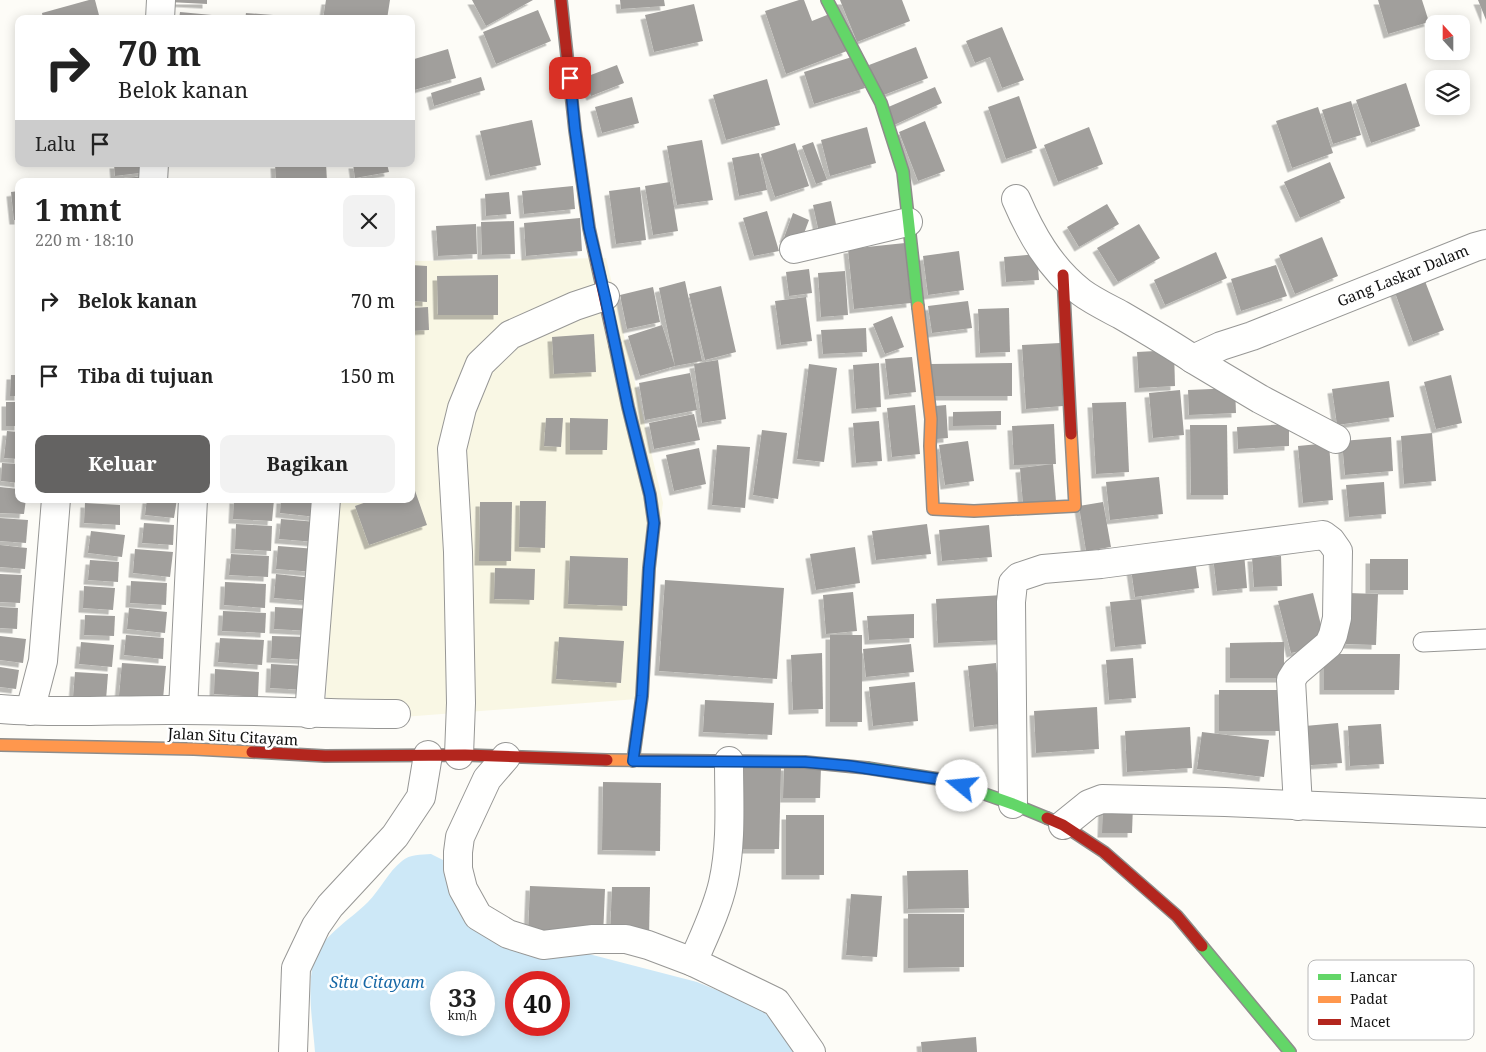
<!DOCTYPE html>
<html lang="id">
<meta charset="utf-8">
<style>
body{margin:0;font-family:"Noto Serif",serif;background:#f2f2f2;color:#222;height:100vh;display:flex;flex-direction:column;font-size:19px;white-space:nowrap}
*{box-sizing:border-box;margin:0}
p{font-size:16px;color:#767676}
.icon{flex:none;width:28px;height:28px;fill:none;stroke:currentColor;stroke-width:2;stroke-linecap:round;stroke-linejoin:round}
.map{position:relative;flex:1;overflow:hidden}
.sheet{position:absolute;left:15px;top:178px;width:400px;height:325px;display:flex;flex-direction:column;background:#fff;border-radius:10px;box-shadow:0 2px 12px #0003}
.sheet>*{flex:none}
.hud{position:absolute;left:15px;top:15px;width:400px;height:152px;border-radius:10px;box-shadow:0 2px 12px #0003;background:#fff;color:#222;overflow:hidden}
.needle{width:32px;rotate:339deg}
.tools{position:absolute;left:1425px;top:15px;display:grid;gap:10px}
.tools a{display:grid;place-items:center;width:45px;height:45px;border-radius:10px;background:#fff;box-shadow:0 2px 12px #0003;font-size:25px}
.speed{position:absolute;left:430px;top:971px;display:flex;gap:10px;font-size:25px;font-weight:700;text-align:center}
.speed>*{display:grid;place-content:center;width:65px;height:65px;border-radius:50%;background:#fff;box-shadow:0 2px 12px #0003;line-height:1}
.speed small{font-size:12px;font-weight:400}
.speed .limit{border:8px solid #d22;background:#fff;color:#111}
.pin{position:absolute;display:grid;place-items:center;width:42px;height:42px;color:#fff;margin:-21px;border-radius:10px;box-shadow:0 2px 8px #0006}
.me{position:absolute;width:55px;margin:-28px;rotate:287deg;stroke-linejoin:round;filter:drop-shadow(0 0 4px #0008)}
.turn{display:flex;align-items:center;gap:18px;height:105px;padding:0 20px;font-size:22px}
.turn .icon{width:65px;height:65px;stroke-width:2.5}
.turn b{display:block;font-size:35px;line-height:42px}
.then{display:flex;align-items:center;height:48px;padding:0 20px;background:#0003;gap:10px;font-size:19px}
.round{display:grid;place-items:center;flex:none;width:52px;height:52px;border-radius:10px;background:#f2f2f2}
.headline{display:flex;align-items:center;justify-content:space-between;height:85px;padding:0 20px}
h1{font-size:30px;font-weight:700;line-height:38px}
.primary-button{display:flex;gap:10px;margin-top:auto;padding:10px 20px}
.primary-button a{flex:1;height:58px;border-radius:10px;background:#646362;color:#fff;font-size:20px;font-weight:700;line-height:58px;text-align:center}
.primary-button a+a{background:#f2f2f2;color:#222}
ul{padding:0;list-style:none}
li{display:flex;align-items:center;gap:15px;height:75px;padding:0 20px}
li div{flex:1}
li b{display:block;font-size:19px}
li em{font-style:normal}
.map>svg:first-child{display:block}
.farmland{fill:#f9f7e4}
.water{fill:#cde8f7;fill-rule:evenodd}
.building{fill:#a19f9c;filter:url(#shadow)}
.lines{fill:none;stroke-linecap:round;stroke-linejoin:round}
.lane-casing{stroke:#979795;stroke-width:21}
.street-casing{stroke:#979795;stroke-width:30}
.fast-casing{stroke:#8e8d8b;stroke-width:14}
.slow-casing{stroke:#8e8d8b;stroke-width:14}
.jam-casing{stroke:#8e8d8b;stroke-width:14}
.lane{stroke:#fffffe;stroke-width:19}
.street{stroke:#fffffe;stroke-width:28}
.fast{stroke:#63d668;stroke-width:11}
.slow{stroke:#ff974d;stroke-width:11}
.jam{stroke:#b3261e;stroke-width:11}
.route-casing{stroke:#114b97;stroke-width:12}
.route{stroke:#1a73e8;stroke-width:9}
.labels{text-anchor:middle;stroke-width:5;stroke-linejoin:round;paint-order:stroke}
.street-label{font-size:15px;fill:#111;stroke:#fff}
.water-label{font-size:16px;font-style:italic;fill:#1768a6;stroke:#fff}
.key{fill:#fff;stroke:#b8b8b8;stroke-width:1}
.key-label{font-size:14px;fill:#111}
</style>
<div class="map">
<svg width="1486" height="1052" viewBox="0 0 1486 1052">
<defs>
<filter id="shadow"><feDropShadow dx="-4.5" dy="4.5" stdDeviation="0" flood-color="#0004"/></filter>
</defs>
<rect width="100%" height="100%" fill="#fdfcf7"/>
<path class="farmland" d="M 606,258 L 663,503 L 637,699 L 325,723 L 334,499 L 411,499 L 411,261 Z"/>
<path class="water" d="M 431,854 L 443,860 L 451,871 L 470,911 L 585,953 L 697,982 L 756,1006 L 783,1028 L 802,1052 L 315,1052 C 313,1025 307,991 313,964 C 319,937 349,921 368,902 C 380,890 388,872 402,861 C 410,854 421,855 431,854 ZM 441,982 L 484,982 L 484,1025 L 441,1025 ZM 516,982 L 559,982 L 559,1025 L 516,1025 Z"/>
<g class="building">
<path d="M 89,0 L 95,0 L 100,19 L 43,19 L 42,13 Z"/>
<path d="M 169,0 L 207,0 L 207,4 L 169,2 Z"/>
<path d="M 326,0 L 390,0 L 387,19 L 323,19 Z"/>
<path d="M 472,0 L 533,0 L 486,26 Z"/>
<path d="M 620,0 L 664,0 L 665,6 L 621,9 Z"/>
<path d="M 799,0 L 804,0 L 812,21 L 832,13 L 847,51 L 786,74 L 765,11 Z"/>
<path d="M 840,0 L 902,0 L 910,21 L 857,42 Z"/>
<path d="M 1378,0 L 1422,0 L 1429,22 L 1388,34 Z"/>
<path d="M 1478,0 L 1486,0 L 1486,20 Z"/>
<path d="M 694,4 L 703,41 L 654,52 L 645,15 Z"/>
<path d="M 538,10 L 551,41 L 496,64 L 483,32 Z"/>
<path d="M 180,12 L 233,17 L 233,19 L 179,19 Z"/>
<path d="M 246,13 L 286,16 L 286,19 L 245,19 Z"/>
<path d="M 1002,27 L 1024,80 L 1002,88 L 990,57 L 975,63 L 966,41 Z"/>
<path d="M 916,47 L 928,78 L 881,96 L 869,65 Z"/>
<path d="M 448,49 L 456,78 L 411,91 L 411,60 Z"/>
<path d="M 855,56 L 865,88 L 814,104 L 804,72 Z"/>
<path d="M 617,65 L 624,83 L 591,96 L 583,78 Z"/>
<path d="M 481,77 L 485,90 L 434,106 L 431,93 Z"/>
<path d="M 767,79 L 780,125 L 726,140 L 713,95 Z"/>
<path d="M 1406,83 L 1420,126 L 1371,143 L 1356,100 Z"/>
<path d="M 935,87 L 942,103 L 894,125 L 886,108 Z"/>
<path d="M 1019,96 L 1037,148 L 1006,159 L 988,107 Z"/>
<path d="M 632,97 L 639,123 L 602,133 L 595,107 Z"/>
<path d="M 1351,101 L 1361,135 L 1333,144 L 1322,110 Z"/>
<path d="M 1318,107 L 1333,153 L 1292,168 L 1276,121 Z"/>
<path d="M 532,120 L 541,165 L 490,176 L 480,131 Z"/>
<path d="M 925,121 L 945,171 L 918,181 L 899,132 Z"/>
<path d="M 867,127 L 876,163 L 830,176 L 821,140 Z"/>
<path d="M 1089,127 L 1103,164 L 1058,182 L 1044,145 Z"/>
<path d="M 702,140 L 713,200 L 677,205 L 667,146 Z"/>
<path d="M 813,142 L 827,180 L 816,184 L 802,146 Z"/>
<path d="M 795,143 L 809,186 L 775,197 L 761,154 Z"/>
<path d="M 759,153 L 767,190 L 739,196 L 732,158 Z"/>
<path d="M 1330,162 L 1345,198 L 1300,218 L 1284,182 Z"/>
<path d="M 114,164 L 147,164 L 148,172 L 115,176 Z"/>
<path d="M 275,164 L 326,164 L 327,181 L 276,181 Z"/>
<path d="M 353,164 L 387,164 L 389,172 L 355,178 Z"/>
<path d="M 146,176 L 147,181 L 114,181 L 114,179 Z"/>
<path d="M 670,182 L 678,231 L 653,235 L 645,186 Z"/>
<path d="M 573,186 L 575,209 L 524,214 L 522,191 Z"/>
<path d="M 640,187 L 646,240 L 616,244 L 609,191 Z"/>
<path d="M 19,191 L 19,220 L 14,220 L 11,192 Z"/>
<path d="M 509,192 L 511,214 L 486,216 L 485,194 Z"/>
<path d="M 831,201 L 839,238 L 821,242 L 813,205 Z"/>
<path d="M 1107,204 L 1119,224 L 1079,247 L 1067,227 Z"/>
<path d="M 767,211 L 779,251 L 754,256 L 743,218 Z"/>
<path d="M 793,213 L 809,220 L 800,244 L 784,238 Z"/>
<path d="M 580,218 L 582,251 L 526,256 L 524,223 Z"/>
<path d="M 514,221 L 515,254 L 482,255 L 481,222 Z"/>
<path d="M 476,224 L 477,254 L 438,256 L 436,226 Z"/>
<path d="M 1139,224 L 1160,258 L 1118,282 L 1097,248 Z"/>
<path d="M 1322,237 L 1338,276 L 1295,294 L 1279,255 Z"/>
<path d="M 905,243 L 911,303 L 854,309 L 848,249 Z"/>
<path d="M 959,251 L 964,290 L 928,295 L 923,256 Z"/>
<path d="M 1216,252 L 1227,278 L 1165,305 L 1154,280 Z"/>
<path d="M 1037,254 L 1039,280 L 1006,282 L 1004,257 Z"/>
<path d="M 411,265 L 427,266 L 427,302 L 411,301 Z"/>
<path d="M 1276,265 L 1287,296 L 1241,311 L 1231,279 Z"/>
<path d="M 809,269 L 812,293 L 789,296 L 786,272 Z"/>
<path d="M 845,271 L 848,315 L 821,317 L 818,273 Z"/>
<path d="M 498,275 L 498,315 L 438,315 L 437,276 Z"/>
<path d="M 1423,276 L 1444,330 L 1413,342 L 1393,287 Z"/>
<path d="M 685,281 L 702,361 L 675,366 L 659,288 Z"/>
<path d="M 721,286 L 736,352 L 705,360 L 689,294 Z"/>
<path d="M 653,287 L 660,322 L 627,329 L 620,295 Z"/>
<path d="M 806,297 L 812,341 L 781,345 L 775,301 Z"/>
<path d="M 968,301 L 972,328 L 932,333 L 928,306 Z"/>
<path d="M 428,307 L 429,330 L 411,331 L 411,308 Z"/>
<path d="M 1009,308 L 1010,352 L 980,353 L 978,309 Z"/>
<path d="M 892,316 L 904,347 L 885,354 L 873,324 Z"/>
<path d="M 662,325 L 675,366 L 640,376 L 628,336 Z"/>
<path d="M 866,328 L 867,352 L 823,354 L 821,330 Z"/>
<path d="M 594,334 L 596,372 L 554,374 L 552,337 Z"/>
<path d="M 1060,343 L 1063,406 L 1026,409 L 1022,345 Z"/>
<path d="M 1174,350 L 1175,386 L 1139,388 L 1137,352 Z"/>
<path d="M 912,357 L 916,392 L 889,395 L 885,359 Z"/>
<path d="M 718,360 L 726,419 L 702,423 L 694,364 Z"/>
<path d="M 879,363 L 881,407 L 856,409 L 853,365 Z"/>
<path d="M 1012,363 L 1012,396 L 931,396 L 930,364 Z"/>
<path d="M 809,364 L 837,368 L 824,462 L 797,459 Z"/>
<path d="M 690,373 L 697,410 L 645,420 L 639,383 Z"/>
<path d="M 11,375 L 19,375 L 19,396 L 10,396 Z"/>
<path d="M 1451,375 L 1462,423 L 1436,429 L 1424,382 Z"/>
<path d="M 1389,381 L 1394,417 L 1337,425 L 1332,389 Z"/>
<path d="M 1235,388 L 1236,413 L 1189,415 L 1188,390 Z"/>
<path d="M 1180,390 L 1184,435 L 1153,438 L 1149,393 Z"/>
<rect x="6" y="402" width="13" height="24"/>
<path d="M 1126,402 L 1129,472 L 1096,474 L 1092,403 Z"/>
<path d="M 915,405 L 920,454 L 892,457 L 887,408 Z"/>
<path d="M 946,405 L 948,438 L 937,439 L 935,406 Z"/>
<path d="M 1001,411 L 1001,425 L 953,426 L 953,412 Z"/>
<path d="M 694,414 L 700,440 L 654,449 L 649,423 Z"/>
<path d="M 546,418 L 563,418 L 561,447 L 544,446 Z"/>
<path d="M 570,418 L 608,419 L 607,450 L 570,450 Z"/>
<path d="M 879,421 L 882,461 L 856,463 L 853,423 Z"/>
<path d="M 1054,424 L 1056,464 L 1014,465 L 1012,426 Z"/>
<path d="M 1289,424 L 1289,446 L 1238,449 L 1237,427 Z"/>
<path d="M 1190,425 L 1227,425 L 1228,495 L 1191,495 Z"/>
<path d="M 762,430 L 787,433 L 778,499 L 753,495 Z"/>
<path d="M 7,431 L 19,432 L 19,459 L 4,458 Z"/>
<path d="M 1432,433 L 1436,481 L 1404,484 L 1401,436 Z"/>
<path d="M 1391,437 L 1393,471 L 1345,475 L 1342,441 Z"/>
<path d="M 968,441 L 974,481 L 945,485 L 939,445 Z"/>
<path d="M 1329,443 L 1333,500 L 1303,503 L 1298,446 Z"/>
<path d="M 717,445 L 750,447 L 745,508 L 712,505 Z"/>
<path d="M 699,448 L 706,484 L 674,491 L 666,455 Z"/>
<path d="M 2,463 L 19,464 L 19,483 L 1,481 Z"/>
<path d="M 1053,464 L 1056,501 L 1023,504 L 1020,468 Z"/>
<path d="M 1159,477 L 1163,514 L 1110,520 L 1106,482 Z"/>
<path d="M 1384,482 L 1386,514 L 1349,517 L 1346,485 Z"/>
<path d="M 413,485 L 427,525 L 369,545 L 355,506 L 375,499 L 411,499 L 411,486 Z"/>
<path d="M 0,487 L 19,489 L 19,499 L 26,499 L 24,514 L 0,513 Z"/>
<path d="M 147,499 L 177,499 L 174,518 L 145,515 Z"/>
<path d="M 234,499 L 274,500 L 272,521 L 233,519 Z"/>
<path d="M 281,499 L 318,499 L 316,517 L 280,513 Z"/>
<path d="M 520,501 L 546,501 L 545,548 L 519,547 Z"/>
<path d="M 480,502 L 512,502 L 511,561 L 479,561 Z"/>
<path d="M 1103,502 L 1111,547 L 1086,551 L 1079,506 Z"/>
<path d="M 85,503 L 120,505 L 120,525 L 84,523 Z"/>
<path d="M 0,518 L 28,520 L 26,543 L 0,541 Z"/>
<path d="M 281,519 L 317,522 L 315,542 L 279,539 Z"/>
<path d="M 144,523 L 174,525 L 173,545 L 142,543 Z"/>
<path d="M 236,524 L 272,526 L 271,551 L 235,549 Z"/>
<path d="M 927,524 L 931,554 L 876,560 L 872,531 Z"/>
<path d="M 989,525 L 992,557 L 942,561 L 939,530 Z"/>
<path d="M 91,531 L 125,535 L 122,557 L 88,553 Z"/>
<path d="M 0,545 L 27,548 L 25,569 L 0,567 Z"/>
<path d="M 278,546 L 316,549 L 314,572 L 276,569 Z"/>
<path d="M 855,547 L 860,583 L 816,590 L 810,554 Z"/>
<path d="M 135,549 L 173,552 L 170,577 L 133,573 Z"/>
<path d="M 1194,553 L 1199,588 L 1135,597 L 1130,562 Z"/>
<path d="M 1244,553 L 1247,588 L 1217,591 L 1213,557 Z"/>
<path d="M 231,554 L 269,556 L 268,577 L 229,575 Z"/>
<path d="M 570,556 L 628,558 L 627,606 L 568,604 Z"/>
<path d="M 1281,556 L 1282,586 L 1254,587 L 1252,557 Z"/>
<rect x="1370" y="559" width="38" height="31"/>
<path d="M 90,560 L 119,562 L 118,582 L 88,580 Z"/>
<path d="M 495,568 L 535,569 L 534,600 L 494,599 Z"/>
<path d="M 0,574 L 22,575 L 20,603 L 0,602 Z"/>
<path d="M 276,574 L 313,578 L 311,601 L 274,598 Z"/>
<path d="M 665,580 L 784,588 L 777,679 L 659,671 Z"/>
<path d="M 131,581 L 167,583 L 166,605 L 130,603 Z"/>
<path d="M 225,582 L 266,584 L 265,608 L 224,605 Z"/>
<path d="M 84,586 L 115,588 L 113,610 L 83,608 Z"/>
<path d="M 853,592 L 857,631 L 826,634 L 823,595 Z"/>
<path d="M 1313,593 L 1326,645 L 1291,653 L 1278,601 Z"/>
<path d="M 1348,593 L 1378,594 L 1376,645 L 1346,644 Z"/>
<path d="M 1003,595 L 1005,640 L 938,643 L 936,599 Z"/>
<path d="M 1141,599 L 1146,644 L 1115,647 L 1110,602 Z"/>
<path d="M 0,607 L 18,608 L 17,629 L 0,628 Z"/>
<path d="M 275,607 L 312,609 L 310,631 L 274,629 Z"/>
<path d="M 129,608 L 167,612 L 165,633 L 127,629 Z"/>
<path d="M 223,611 L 266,613 L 265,633 L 222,631 Z"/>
<path d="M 914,614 L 914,638 L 869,640 L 867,616 Z"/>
<path d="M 85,615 L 115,616 L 114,636 L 84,635 Z"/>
<path d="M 126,635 L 164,638 L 163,659 L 124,655 Z"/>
<rect x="830" y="635" width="32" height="87"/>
<path d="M 0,636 L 26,639 L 23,663 L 0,660 Z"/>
<path d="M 272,636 L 309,637 L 308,660 L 271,658 Z"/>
<path d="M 559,637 L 624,641 L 621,683 L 556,679 Z"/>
<path d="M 220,638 L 264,640 L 262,665 L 218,662 Z"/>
<path d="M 81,642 L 114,645 L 112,667 L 79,664 Z"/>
<path d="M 1284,642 L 1284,678 L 1230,678 L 1230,643 Z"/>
<path d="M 911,644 L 914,672 L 866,677 L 863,649 Z"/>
<path d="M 822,653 L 823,709 L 793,710 L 791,655 Z"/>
<path d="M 1324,654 L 1400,654 L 1399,690 L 1324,690 Z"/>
<path d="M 1133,658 L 1136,698 L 1109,700 L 1106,660 Z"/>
<path d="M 122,663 L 166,666 L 163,699 L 119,696 Z"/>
<path d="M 996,663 L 1002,724 L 974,727 L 968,666 Z"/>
<path d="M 271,664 L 307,666 L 306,690 L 270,688 Z"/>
<path d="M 0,667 L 19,670 L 16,689 L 0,687 Z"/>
<path d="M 215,669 L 259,672 L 258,697 L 214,694 Z"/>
<path d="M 75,672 L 108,674 L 106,700 L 73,698 Z"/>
<path d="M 915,682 L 918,721 L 873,726 L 869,687 Z"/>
<rect x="1219" y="690" width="61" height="41"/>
<path d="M 705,700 L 774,703 L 772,735 L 703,732 Z"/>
<path d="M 1097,707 L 1099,749 L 1036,753 L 1034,711 Z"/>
<path d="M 1338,723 L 1342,763 L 1298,766 L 1294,727 Z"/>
<path d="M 1381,724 L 1384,764 L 1350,766 L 1348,726 Z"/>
<path d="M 1190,727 L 1192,768 L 1127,772 L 1125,731 Z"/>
<path d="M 1202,732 L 1269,740 L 1264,777 L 1197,769 Z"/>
<path d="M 784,766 L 821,767 L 820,798 L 783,798 Z"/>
<path d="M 737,767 L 781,768 L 779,849 L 736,849 Z"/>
<path d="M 603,782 L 661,783 L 660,851 L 602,850 Z"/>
<path d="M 1103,804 L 1133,805 L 1132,833 L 1102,833 Z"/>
<rect x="786" y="815" width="38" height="60"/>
<path d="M 968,870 L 969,908 L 908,909 L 907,871 Z"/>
<path d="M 530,886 L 605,889 L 603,937 L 528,934 Z"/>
<path d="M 612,887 L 650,887 L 649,937 L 610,935 Z"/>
<path d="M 851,894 L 882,896 L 877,957 L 846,955 Z"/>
<path d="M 908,914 L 964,914 L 964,967 L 908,968 Z"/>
<path d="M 976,1037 L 977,1052 L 922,1052 L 921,1042 Z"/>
</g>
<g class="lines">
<g class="lane-casing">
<path id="lane" d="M 1423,642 L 1486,639"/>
</g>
<g class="street-casing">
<g id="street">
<path d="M 160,19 L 161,0"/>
<path d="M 153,181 L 154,164"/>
<path d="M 1016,199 C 1031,234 1050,268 1081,292 C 1093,301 1108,308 1121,315 C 1145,329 1169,343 1193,359 L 1221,346 L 1252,336 L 1475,247 L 1486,244"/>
<path d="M 794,249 L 908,222"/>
<path d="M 1193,359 L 1260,399 L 1336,439"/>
<path d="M 0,709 C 61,714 122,709 183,710 C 254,710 325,714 396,714"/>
<path d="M 183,710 L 193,499"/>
<path d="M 30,711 L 43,661 L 56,499"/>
<path d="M 309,714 L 326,499"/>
<path d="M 459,755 L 461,703 L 458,552 L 452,449 L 462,408 L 480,364 L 510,335 L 575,306 L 605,296"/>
<path d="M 506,757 L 487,779 L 460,837 L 458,852 L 458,869 L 463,889 L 478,916 L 508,934 L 543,945 L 593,939 L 626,939 L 648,945 L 693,962 L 776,1002 L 811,1052"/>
<path d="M 1013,804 L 1011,602 L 1013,583 L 1019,577 L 1043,569 L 1101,564 L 1323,535 L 1331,541 L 1338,551 L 1337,618 L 1333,635 L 1329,644 L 1296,672 L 1291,680 L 1298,806"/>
<path d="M 1063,825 L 1089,804 L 1102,799 L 1225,802 L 1486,813"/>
<path d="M 693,962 C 704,936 717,910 723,883 C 732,843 729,802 729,761"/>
<path d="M 293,1052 L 296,968 L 316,926 L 330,906 L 395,836 L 421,797 L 428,755"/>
</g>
</g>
<g class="fast-casing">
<g id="fast">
<path d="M 827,0 L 881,103 L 903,172 L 918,307"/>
<path d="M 867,768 L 945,780 L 1013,804 L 1047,818"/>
<path d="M 1202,946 L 1290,1052"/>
</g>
</g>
<g class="slow-casing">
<g id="slow">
<path d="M 918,307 L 931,419 L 930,446 L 933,509 L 974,511 L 1075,506 L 1071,434"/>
<path d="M 615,345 L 628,407 L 650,495 L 654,523 L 649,568 L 642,696 L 633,761"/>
<path d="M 0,745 L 194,749 L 252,752"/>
<path d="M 607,760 L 805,762 L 867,768"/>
</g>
</g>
<g class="jam-casing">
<g id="jam">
<path d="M 561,0 L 575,130 L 589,228 L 615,345"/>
<path d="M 1063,275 L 1071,434"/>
<path d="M 252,752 L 325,756 L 465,755 L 607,760"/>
<path d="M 1047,818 L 1063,825 L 1104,852 L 1177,916 L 1202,946"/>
</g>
</g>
<use href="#lane" class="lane"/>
<use href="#street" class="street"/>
<use href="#fast" class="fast"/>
<use href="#slow" class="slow"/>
<use href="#jam" class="jam"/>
</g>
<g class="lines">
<g class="route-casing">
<path id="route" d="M 570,78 L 575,130 L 589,228 L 605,296 L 628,407 L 650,495 L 654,523 L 649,568 L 642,696 L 633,761 L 805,762 L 850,766 L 945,780 L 962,786"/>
</g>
<use href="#route" class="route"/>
</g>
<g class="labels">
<g class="street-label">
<text transform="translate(1403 276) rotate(-22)" y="5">Gang Laskar Dalam</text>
<text transform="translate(233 737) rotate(3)" y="5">Jalan Situ Citayam</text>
</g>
<g class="water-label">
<text x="377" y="988">Situ Citayam</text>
</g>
</g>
<rect x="1308" y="960" width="166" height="80" rx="8" class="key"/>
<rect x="1318" y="974" width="23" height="6" fill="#63d668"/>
<rect x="1318" y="996" width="23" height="7" fill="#ff974d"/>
<rect x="1318" y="1019" width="23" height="6" fill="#b3261e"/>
<g class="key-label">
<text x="1350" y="982">Lancar</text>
<text x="1350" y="1004">Padat</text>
<text x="1350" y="1027">Macet</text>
</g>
</svg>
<div class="tools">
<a><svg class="needle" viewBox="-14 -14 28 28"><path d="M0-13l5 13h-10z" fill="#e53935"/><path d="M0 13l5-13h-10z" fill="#767676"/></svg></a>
<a><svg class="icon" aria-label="layers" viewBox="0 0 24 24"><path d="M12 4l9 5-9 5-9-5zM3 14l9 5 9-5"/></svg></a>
</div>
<div class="speed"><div>33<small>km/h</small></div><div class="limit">40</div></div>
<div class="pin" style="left:570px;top:78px;background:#d93025"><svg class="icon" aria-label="arrive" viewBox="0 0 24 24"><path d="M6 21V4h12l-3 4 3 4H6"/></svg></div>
<svg class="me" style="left:962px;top:786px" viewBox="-20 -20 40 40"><circle r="19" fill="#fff"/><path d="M0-13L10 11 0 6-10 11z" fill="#1a73e8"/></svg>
<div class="hud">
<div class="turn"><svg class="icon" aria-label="right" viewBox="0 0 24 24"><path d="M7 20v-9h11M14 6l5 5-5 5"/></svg><div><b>70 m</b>Belok kanan</div></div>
<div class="then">Lalu<svg class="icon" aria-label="arrive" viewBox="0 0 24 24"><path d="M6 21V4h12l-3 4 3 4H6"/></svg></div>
</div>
<section class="sheet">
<div class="headline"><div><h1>1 mnt</h1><p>220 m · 18:10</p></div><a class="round"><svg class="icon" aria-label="close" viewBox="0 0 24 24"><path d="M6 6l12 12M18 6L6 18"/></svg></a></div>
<ul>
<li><svg class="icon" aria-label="right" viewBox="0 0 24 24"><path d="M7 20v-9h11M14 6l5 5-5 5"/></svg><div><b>Belok kanan</b></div><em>70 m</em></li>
<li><svg class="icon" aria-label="arrive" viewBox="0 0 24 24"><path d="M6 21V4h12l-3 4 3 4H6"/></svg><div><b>Tiba di tujuan</b></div><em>150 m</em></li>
</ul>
<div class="primary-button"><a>Keluar</a><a>Bagikan</a></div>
</section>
</div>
